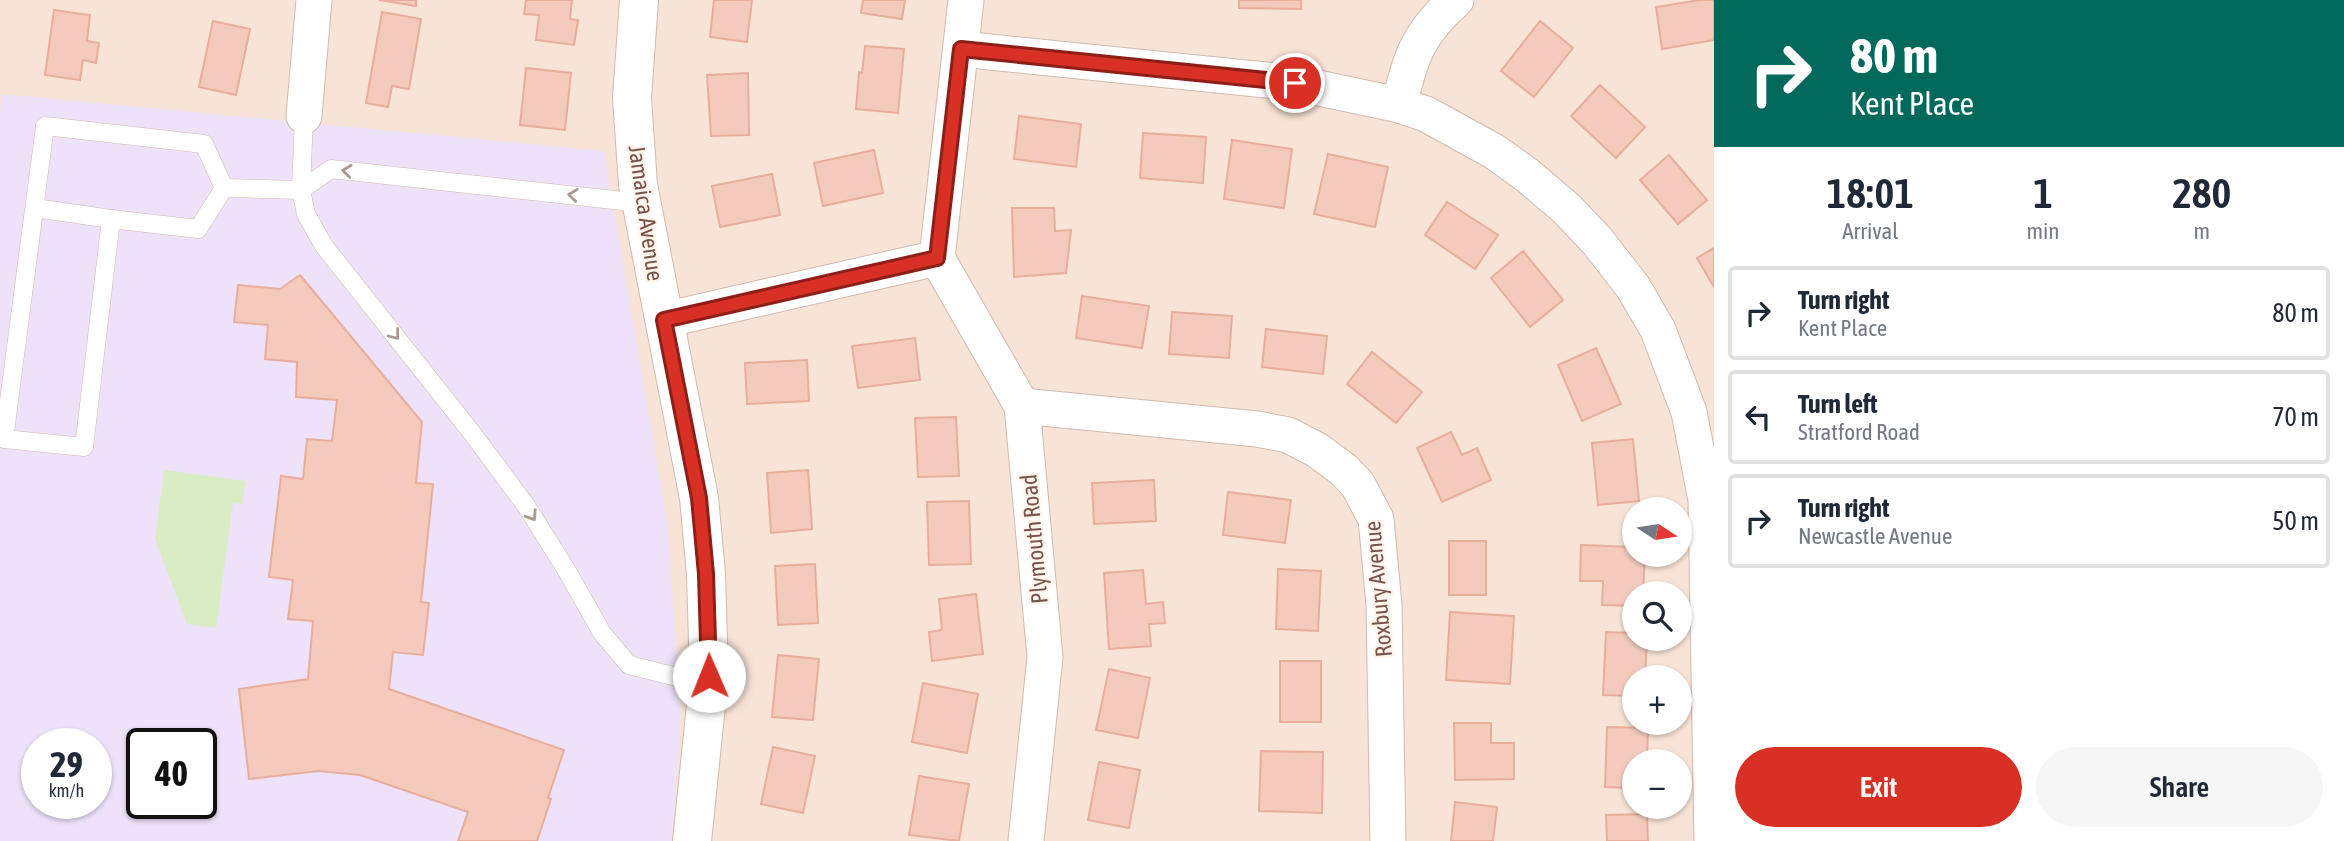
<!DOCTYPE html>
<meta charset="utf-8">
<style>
body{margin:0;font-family:"Asap Condensed",sans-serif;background:#f6f6f7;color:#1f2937;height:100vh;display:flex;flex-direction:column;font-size:26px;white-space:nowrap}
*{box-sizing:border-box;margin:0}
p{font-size:23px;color:#747a83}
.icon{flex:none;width:38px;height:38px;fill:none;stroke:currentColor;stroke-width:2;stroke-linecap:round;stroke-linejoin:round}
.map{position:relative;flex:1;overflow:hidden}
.details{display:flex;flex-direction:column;background:#fff;width:630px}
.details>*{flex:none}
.hud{background:#00695c;color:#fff;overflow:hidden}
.needle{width:46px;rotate:102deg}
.fabs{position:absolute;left:1622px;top:497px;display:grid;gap:14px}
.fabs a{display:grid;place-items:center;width:70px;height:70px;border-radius:50%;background:#fff;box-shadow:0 2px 5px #0004;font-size:35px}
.speed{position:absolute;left:21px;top:728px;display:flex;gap:14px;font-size:35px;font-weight:700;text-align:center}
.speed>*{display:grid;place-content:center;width:91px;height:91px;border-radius:50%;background:#fff;box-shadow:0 2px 5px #0004;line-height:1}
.speed small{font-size:18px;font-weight:400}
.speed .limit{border:4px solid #111;border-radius:10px;background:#fff;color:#111}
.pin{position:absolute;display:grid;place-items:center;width:60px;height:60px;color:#fff;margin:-30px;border:4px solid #fff;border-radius:50%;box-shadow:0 2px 7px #0007}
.me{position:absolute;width:77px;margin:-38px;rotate:359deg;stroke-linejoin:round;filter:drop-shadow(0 0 5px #0008)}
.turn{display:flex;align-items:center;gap:24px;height:147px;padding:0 21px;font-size:32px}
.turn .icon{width:91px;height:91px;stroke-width:2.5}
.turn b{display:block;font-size:49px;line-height:60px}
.eta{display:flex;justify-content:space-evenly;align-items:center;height:119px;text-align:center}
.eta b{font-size:42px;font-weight:600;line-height:49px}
.cta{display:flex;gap:14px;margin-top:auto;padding:14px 21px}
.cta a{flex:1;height:80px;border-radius:42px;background:#d93025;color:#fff;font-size:28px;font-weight:600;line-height:80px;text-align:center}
.cta a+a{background:#f6f6f7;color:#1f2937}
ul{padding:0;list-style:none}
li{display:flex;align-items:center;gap:21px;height:94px;margin:0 14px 10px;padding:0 7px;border:4px solid #e0e1e3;border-radius:7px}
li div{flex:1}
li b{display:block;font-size:26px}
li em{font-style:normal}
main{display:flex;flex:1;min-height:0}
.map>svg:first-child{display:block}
.residential{fill:#f8e4d7;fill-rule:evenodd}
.education{fill:#eee2fa;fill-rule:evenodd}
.green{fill:#daecc3}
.building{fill:#f4cabc;stroke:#e8ad9b;stroke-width:2}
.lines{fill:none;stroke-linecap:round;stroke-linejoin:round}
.service-casing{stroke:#d2b9ad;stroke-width:19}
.minor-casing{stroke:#d2b9ad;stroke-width:37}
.tertiary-casing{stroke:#d2b9ad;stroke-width:40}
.service{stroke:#fff;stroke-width:18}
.minor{stroke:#fff;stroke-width:35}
.tertiary{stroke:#fff;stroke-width:38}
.oneway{stroke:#ae9892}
.route-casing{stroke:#8d1f18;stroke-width:18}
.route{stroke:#d93025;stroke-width:12}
.labels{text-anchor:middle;stroke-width:5;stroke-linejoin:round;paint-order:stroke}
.street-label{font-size:23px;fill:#785349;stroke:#fff5ed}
</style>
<main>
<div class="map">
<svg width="1714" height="841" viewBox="0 0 1714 841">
<rect width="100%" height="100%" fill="#fdf1e6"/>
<path class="residential" d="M 0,0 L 1714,0 L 1714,841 L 0,841 ZM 1634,509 L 1680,509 L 1680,555 L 1634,555 ZM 1634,593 L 1680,593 L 1680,639 L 1634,639 ZM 1634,677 L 1680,677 L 1680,723 L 1634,723 ZM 37,744 L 96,744 L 96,803 L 37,803 ZM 142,744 L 201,744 L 201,803 L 142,803 ZM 1634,761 L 1680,761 L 1680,807 L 1634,807 Z"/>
<path class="education" d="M 2,94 L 604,151 L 667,521 L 681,712 L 672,841 L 0,841 L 0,116 ZM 37,744 L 96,744 L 96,803 L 37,803 ZM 142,744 L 201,744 L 201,803 L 142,803 Z"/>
<path class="green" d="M 164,470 L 246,481 L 242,504 L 233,503 L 216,628 L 187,624 L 155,539 Z"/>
<g class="building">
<path d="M 379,0 L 416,0 L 416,6 Z"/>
<path d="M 526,0 L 572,0 L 570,19 L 578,20 L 574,45 L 536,40 L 539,15 L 524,14 Z"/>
<path d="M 714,0 L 752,0 L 747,42 L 710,37 Z"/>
<path d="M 863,0 L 905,0 L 902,19 L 861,13 Z"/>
<path d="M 1239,0 L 1301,0 L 1301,9 L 1239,8 Z"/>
<path d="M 1700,0 L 1714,0 L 1714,40 L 1662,49 L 1656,7 Z"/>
<path d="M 54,10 L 90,15 L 87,41 L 99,43 L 96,63 L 83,60 L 80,80 L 45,75 Z"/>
<path d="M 382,12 L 421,19 L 409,89 L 392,86 L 388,107 L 366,103 Z"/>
<path d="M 213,21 L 250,29 L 236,95 L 199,87 Z"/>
<path d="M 1540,21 L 1573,48 L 1534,97 L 1501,71 Z"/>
<path d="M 865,46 L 904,49 L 898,113 L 856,109 L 859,72 L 862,73 Z"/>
<path d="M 526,68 L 571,73 L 565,130 L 520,125 Z"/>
<path d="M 748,73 L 749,135 L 711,136 L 707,75 Z"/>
<path d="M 1600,85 L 1645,127 L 1616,158 L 1571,116 Z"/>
<path d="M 1019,116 L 1081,124 L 1076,167 L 1014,159 Z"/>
<path d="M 1143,133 L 1206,137 L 1203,183 L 1140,178 Z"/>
<path d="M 1232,140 L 1292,149 L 1284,208 L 1224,199 Z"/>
<path d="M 874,150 L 883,193 L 823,206 L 814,163 Z"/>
<path d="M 1328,154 L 1388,167 L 1375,227 L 1314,214 Z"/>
<path d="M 1669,155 L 1707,200 L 1678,224 L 1640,180 Z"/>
<path d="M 772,174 L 780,215 L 720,227 L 712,186 Z"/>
<path d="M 1447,202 L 1498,235 L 1475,269 L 1425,235 Z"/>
<path d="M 1012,208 L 1054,208 L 1055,231 L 1071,230 L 1066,273 L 1014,277 Z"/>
<path d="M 1714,248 L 1714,287 L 1697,258 Z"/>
<path d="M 1523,251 L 1563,300 L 1530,327 L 1491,278 Z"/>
<path d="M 300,275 L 422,422 L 416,483 L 433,484 L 421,602 L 429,603 L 423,655 L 393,652 L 389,689 L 564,750 L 548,798 L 551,799 L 537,841 L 458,841 L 468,812 L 360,775 L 318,771 L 249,779 L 239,689 L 308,679 L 313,621 L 288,619 L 293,580 L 269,577 L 281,476 L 303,479 L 307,439 L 332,441 L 337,400 L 296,397 L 297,362 L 265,359 L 268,325 L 234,322 L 238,285 L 280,289 Z"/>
<path d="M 1082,296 L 1149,306 L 1142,348 L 1076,338 Z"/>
<path d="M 1172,312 L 1232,316 L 1229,358 L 1169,354 Z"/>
<path d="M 1266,329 L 1327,336 L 1323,374 L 1262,367 Z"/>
<path d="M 915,338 L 920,380 L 858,388 L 852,346 Z"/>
<path d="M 1596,348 L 1621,404 L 1582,421 L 1558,365 Z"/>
<path d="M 1372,352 L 1422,392 L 1396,423 L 1347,384 Z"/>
<path d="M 807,360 L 809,401 L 747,404 L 745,363 Z"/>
<path d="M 956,417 L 959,476 L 918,477 L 915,418 Z"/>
<path d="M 1451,432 L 1462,455 L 1477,448 L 1491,480 L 1442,502 L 1417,448 Z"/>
<path d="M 1633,439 L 1639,501 L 1598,505 L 1592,443 Z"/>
<path d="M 808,470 L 812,529 L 771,533 L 767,473 Z"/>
<path d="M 1154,480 L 1156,521 L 1094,524 L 1092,483 Z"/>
<path d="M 1228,492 L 1291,500 L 1285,543 L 1223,535 Z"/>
<path d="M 969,501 L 971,564 L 929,565 L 927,502 Z"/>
<rect x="1449" y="541" width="37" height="54"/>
<path d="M 1581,545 L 1634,547 L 1634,555 L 1645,555 L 1643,593 L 1634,593 L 1634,606 L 1602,605 L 1603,581 L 1580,581 Z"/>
<path d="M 815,564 L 818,623 L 778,625 L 775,566 Z"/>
<path d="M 1278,569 L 1321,571 L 1318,631 L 1276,629 Z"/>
<path d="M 1143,570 L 1146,604 L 1163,602 L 1165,623 L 1149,624 L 1151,646 L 1109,649 L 1104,573 Z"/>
<path d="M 976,594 L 983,654 L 932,661 L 929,632 L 942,630 L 939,599 Z"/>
<path d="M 1450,612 L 1514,616 L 1510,684 L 1446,680 Z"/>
<path d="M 1606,632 L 1634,633 L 1634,639 L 1647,639 L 1645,677 L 1634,677 L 1634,696 L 1603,695 Z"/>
<path d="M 778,655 L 819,659 L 813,720 L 772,717 Z"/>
<rect x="1280" y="661" width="41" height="61"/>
<path d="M 1109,669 L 1150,678 L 1138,738 L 1096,730 Z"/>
<path d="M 923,683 L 978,694 L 967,753 L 912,742 Z"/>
<path d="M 1454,723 L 1491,723 L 1491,743 L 1514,743 L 1514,779 L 1455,780 Z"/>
<path d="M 1607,727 L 1648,728 L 1647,761 L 1634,761 L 1634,788 L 1605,787 Z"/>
<path d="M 773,747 L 815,756 L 803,813 L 761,804 Z"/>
<path d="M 1261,751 L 1323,752 L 1322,813 L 1259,811 Z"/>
<path d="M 1099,762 L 1140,770 L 1129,828 L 1088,820 Z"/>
<path d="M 919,776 L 969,784 L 959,841 L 909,835 Z"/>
<path d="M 1455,802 L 1497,807 L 1493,841 L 1451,841 Z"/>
<path d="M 1647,814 L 1648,841 L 1607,841 L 1606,815 Z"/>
</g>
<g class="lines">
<g class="service-casing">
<g id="service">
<path d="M 224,188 L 198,229 L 111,219 L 84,447 L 4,439 L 45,126 L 204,144 L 224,188 L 301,190 L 304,116"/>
<path d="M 641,203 L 331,169 L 301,190 L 306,214 L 324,246 L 472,433 L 527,507 L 567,571 L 602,633 L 629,665 L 673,676 L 709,676"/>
<path d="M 35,208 L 111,219"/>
</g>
</g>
<g class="minor-casing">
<g id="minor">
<path d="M 961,49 L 1295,83 L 1399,105 L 1426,114 L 1495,152 L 1527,175 L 1567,209 L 1598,242 L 1633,287 L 1658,330 L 1689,412 L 1706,500 L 1712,841"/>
<path d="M 1399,105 C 1411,57 1417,34 1456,0"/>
<path d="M 304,116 L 314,0"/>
<path d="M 937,258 L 1022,406 L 1045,657 L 1026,841"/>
<path d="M 937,258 L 966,0"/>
<path d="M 664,320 L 937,258"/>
<path d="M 1022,406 L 1257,429 L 1288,435 L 1317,450 L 1344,470 L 1358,485 L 1376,519 L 1384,605 L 1388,841"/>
</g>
</g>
<g class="tertiary-casing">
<path id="tertiary" d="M 639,0 L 632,98 L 638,185 L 699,498 L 706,574 L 709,676 L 692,841"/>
</g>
<use href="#service" class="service"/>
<use href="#minor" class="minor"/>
<use href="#tertiary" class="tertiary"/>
</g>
<defs><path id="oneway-chevron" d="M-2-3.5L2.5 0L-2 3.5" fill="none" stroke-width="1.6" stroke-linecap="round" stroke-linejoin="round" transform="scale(1.75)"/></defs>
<g class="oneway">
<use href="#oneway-chevron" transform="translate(347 171) rotate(-174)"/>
<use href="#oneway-chevron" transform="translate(573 195) rotate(-173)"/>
<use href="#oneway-chevron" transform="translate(395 335) rotate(52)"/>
<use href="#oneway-chevron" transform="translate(532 516) rotate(57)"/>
</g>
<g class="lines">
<g class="route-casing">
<path id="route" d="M 709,676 L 706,574 L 699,498 L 664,320 L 937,258 L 961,49 L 1295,83"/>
</g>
<use href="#route" class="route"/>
</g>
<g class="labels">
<g class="street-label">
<text transform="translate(646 213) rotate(82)" y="8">Jamaica Avenue</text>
<text transform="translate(1034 539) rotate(-95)" y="8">Plymouth Road</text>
<text transform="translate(1378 589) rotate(-95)" y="8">Roxbury Avenue</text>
</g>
</g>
</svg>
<div class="fabs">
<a><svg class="needle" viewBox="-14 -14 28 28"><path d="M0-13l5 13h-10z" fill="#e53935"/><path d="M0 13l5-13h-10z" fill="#747a83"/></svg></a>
<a><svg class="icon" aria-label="search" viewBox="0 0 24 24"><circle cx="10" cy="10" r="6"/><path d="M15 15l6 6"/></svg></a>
<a>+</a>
<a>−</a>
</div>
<div class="speed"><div>29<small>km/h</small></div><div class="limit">40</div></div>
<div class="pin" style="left:1295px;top:83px;background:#d93025"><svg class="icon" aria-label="arrive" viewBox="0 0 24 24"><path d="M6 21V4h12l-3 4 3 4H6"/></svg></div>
<svg class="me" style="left:709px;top:676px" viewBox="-20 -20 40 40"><circle r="19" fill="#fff"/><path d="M0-13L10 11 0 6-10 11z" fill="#d93025"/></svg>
</div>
<section class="details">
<div class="hud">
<div class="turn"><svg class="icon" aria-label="right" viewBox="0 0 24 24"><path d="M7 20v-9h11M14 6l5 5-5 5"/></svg><div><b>80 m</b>Kent Place</div></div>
</div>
<div class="eta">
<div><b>18:01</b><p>Arrival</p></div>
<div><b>1</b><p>min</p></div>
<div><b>280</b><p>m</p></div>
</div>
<ul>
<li><svg class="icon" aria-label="right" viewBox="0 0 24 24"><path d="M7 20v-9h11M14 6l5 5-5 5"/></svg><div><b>Turn right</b><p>Kent Place</p></div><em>80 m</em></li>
<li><svg class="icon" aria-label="left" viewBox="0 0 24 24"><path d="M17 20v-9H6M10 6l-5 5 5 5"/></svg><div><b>Turn left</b><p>Stratford Road</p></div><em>70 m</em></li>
<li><svg class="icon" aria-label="right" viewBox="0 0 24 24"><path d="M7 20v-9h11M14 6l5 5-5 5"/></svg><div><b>Turn right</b><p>Newcastle Avenue</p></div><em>50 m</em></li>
</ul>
<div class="cta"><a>Exit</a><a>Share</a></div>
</section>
</main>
